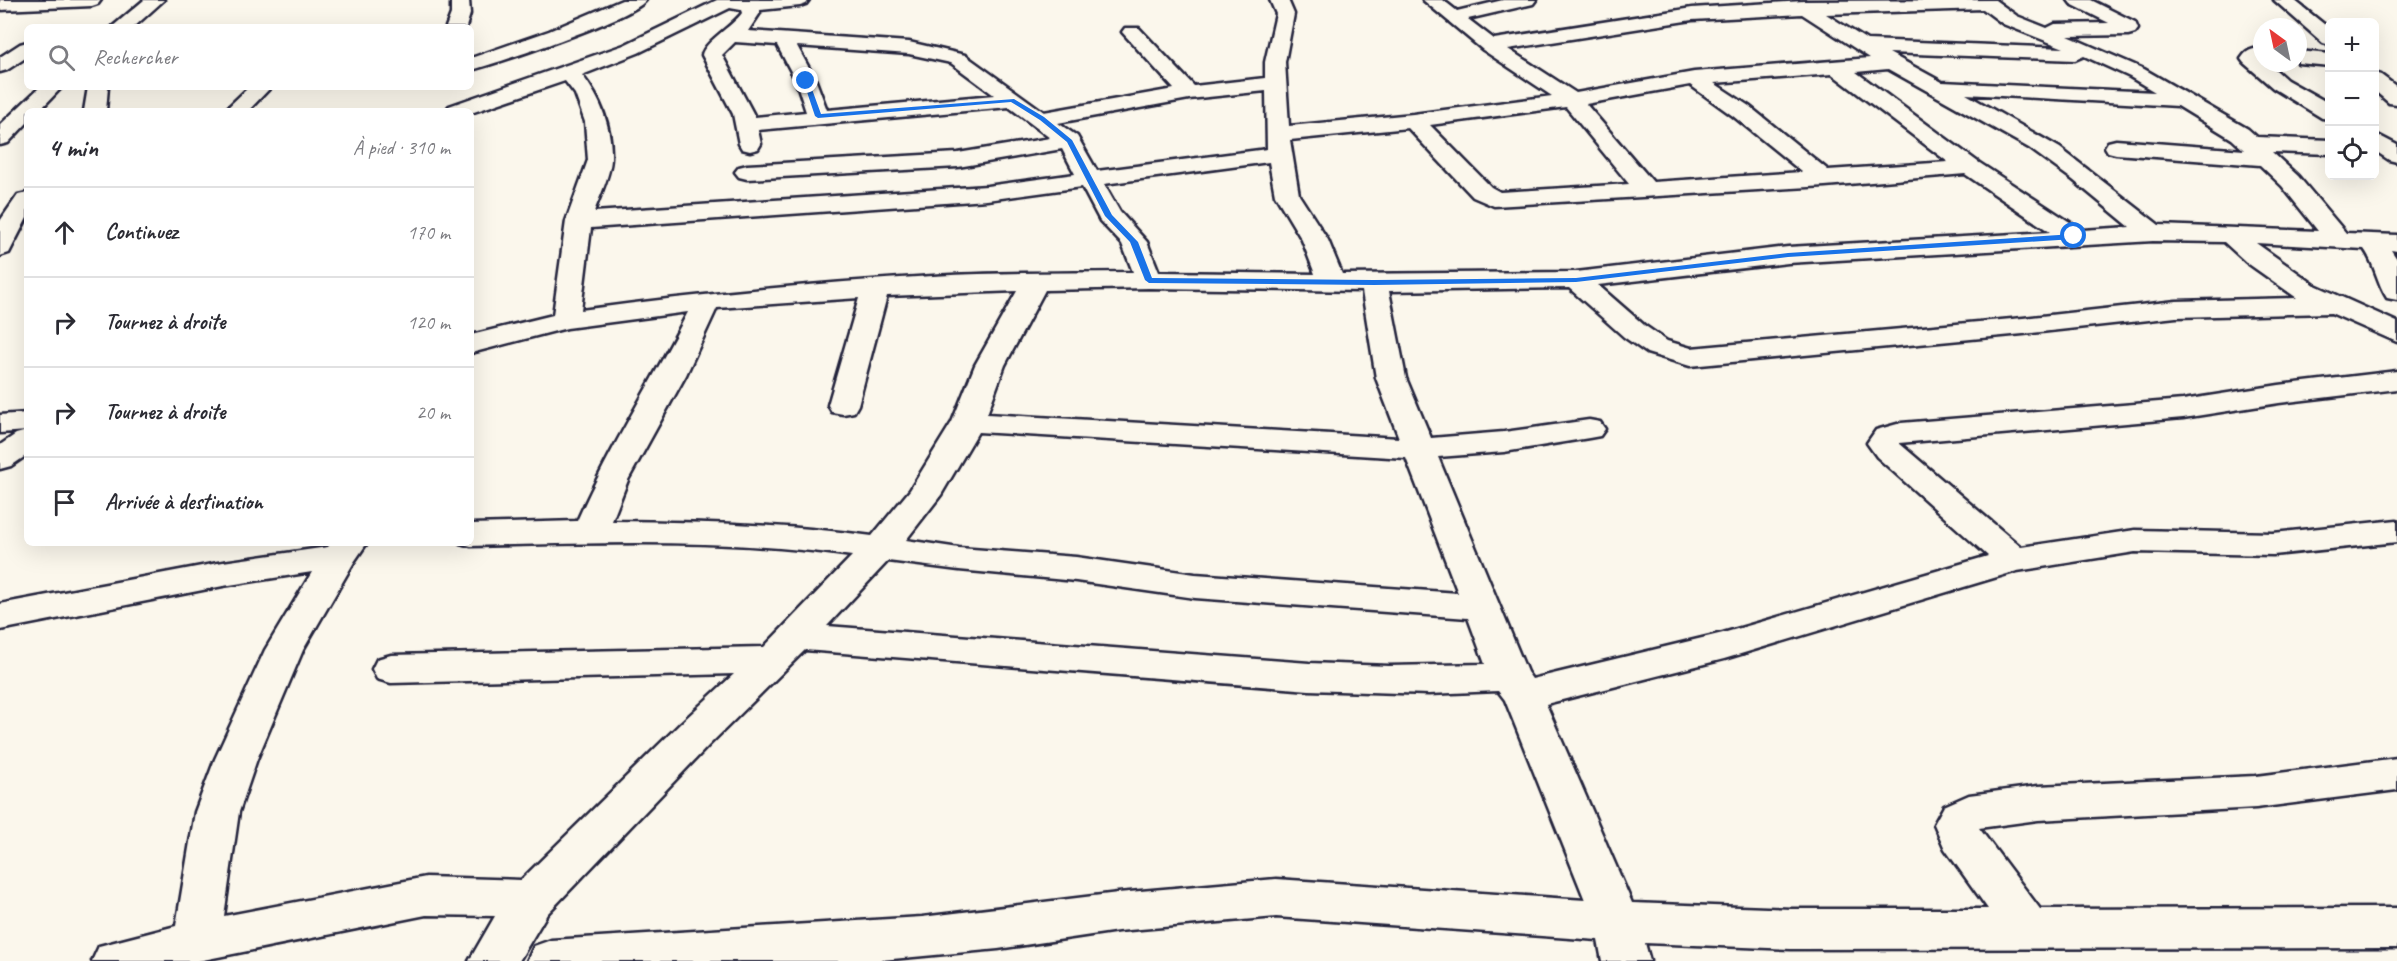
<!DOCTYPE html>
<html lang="fr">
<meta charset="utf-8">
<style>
:root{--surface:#fff;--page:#f7f7f7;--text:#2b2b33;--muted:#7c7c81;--line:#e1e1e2}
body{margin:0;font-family:Caveat,sans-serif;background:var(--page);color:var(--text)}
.controls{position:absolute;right:18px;top:18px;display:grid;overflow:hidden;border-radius:9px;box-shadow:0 6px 24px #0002}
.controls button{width:54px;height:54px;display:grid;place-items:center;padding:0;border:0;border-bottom:2px solid var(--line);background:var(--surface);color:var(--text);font:30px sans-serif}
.compass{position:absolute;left:2253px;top:18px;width:54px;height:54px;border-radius:50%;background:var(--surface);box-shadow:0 6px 24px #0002;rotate:327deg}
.stop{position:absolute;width:18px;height:18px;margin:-14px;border:4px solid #1a73e8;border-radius:50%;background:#fff}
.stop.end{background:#1a73e8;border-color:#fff;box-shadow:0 2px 6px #0008}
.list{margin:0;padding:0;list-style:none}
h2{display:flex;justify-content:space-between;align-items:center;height:78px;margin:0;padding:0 24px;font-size:26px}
h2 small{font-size:20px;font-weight:400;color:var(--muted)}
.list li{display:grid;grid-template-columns:39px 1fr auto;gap:18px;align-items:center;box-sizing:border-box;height:90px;padding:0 24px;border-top:2px solid var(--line)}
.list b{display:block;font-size:22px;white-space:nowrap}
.list em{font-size:20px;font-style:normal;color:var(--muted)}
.icon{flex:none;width:33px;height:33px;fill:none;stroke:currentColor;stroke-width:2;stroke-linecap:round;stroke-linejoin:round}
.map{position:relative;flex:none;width:2397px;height:961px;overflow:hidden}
.search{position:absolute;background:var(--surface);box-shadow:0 6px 24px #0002;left:24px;top:24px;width:450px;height:66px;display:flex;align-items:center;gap:15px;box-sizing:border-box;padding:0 21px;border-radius:9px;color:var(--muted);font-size:22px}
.panel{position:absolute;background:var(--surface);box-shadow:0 6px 24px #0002;left:24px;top:108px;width:450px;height:438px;border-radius:9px}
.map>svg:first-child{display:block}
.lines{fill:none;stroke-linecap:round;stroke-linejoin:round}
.minor-casing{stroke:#22223b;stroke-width:5}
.minor{fill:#fbf7ec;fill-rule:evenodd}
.route{fill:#1a73e8}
</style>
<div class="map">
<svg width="2397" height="961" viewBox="0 0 2397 961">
<rect width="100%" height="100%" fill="#fbf7ec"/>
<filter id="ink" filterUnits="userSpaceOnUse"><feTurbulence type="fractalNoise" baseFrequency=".0167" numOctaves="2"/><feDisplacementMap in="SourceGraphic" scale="12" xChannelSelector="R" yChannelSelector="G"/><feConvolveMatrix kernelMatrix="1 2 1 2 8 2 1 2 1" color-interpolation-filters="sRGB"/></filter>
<g filter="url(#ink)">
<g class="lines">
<g class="minor-casing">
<path id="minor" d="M 0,0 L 101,0 L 98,4 L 92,6 L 0,10 Z
M 144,0 L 164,0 L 134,27 L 112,27 Z
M 451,0 L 469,0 L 470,14 L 466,27 L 446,27 L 451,14 Z
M 622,0 L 646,0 C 634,18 498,63 471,70 L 471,58 L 549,31 Z
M 717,0 L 809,0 L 806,4 L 800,6 L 760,10 L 760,13 L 748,31 L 909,42 L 965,55 L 1044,112 L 1174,89 L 1122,32 L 1125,28 L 1139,28 L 1194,86 L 1265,78 L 1265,62 L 1276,14 L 1270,0 L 1288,0 L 1294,14 L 1285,62 L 1289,126 L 1413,114 L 1552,96 L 1483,50 L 1423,0 L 1443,0 L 1457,11 L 1503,0 L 1536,0 L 1533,4 L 1468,19 L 1494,39 L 1692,8 L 1804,1 L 1995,0 L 2017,16 L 2047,28 L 2055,24 L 2109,23 L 2071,4 L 2068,0 L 2091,0 L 2135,22 L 2138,29 L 2135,33 L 2128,35 L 2068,36 L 2144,69 L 2248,129 L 2257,137 L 2330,140 L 2330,154 L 2272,152 L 2298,176 L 2346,233 L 2397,235 L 2397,251 L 2391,250 L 2397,259 L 2397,300 L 2387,298 C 2377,283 2375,264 2364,249 L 2256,243 L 2315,285 L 2397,322 L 2397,342 L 2331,313 L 2176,317 L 2023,334 L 1690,366 L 1647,353 L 1624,337 L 1569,288 L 1389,291 L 1406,378 L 1431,438 L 1504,432 L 1589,420 L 1600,422 L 1605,429 L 1600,436 L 1589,438 L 1504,452 L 1438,457 L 1527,672 L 1532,679 L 1723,633 L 1988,556 L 1877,457 L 1867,443 L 1876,430 L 1901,423 L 2183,400 L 2279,385 L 2397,371 L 2397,389 L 2279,403 L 2183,418 L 1899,443 L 2021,547 L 2135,530 L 2273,533 L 2397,520 L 2397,542 L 2273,555 L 2135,552 L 2017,571 L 1724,659 L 1546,704 L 1632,903 L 1791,909 L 1988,909 L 1945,849 L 1934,824 L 1944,806 L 1969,795 L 2038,786 L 2256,776 L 2397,758 L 2397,790 L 2256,808 L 2038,820 L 1979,828 L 2040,909 L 2397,908 L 2397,948 L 1791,949 L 1645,943 L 1650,961 L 1602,961 L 1598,940 L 1276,917 L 1118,931 L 998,949 L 871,961 L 527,961 L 534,946 L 551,940 L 922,917 L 1118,893 L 1276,879 L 1585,900 L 1505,700 L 1498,691 L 1429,694 L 1309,690 L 805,650 L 709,745 L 547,914 L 519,961 L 469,961 L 495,916 L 426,915 L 198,961 L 92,961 L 99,946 L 176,926 L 195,812 L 215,759 L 265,650 L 312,572 L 223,586 L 0,630 L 0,604 L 223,562 L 328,547 L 331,543 L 367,543 L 354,562 L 303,650 L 257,759 L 239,812 L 224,916 L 426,877 L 521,880 L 681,723 L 734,674 L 391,683 L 377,679 L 372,669 L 377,659 L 391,655 L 764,647 L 852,556 C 726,538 597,543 471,546 L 460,543 L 471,543 L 471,524 L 577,521 C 609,449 652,382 688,312 L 567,328 L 471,353 L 471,335 L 553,315 L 566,221 L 588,160 L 585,122 L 575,94 L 565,81 L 471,113 L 471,111 L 446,111 L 449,106 L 624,45 ZM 730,8 L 741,10 L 742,13 C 733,26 704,42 702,55 L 733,114 L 739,144 L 742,149 L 750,151 L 758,149 L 761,144 L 758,130 L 1009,107 L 1050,138 L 958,153 L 747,165 L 739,167 L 735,172 L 739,177 L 747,179 L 958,167 L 1062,149 L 1075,174 L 987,186 L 594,212 C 599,198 611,173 611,158 C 612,128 601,99 582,75 L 638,53 ZM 1983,9 L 2003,24 L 2064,48 L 1867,40 L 1826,14 ZM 1802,14 L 1870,58 L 1694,72 L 1576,93 L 1508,49 L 1692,20 ZM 735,42 L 777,45 L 796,81 L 806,112 L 755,117 L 722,55 ZM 797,46 L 909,54 L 951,63 L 994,95 L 827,110 L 816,81 ZM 1889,53 L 2075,60 L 2084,56 L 2130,77 L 2155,92 L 1942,82 ZM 1888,69 L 2029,148 L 2073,180 L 2130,227 L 2082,230 L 1978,162 L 1856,72 ZM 1832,74 L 1948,162 L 1828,170 L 1749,106 L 1714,83 ZM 1690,85 L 1733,116 L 1802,172 L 1653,182 L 1586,104 ZM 1266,91 L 1267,149 L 1097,171 L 1077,136 L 1058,123 L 1189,99 ZM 1966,94 L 2178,106 L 2232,139 L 2244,150 L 2116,140 L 2108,142 L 2105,147 L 2108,152 L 2116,154 L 2260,165 L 2282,186 L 2318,231 L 2159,225 L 2060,148 ZM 1566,107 L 1629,184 L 1500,192 L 1491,187 L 1430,125 ZM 1408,128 L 1473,197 L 1494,206 L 1825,186 L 1965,174 L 2050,232 L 1788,247 L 1576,272 L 1342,274 L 1328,240 L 1299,195 L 1290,140 ZM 1269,162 L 1275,195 L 1302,240 L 1315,274 L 1159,272 L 1147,242 L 1120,212 L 1104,184 ZM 1082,187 L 1100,221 L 1122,244 L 1133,272 C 1066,273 1000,272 933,276 C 816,283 698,294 581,310 L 591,228 L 987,200 ZM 2153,241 L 2224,242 L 2246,262 L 2297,298 L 2176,301 L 2023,318 L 1691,348 L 1667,341 L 1644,325 L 1598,285 L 1788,263 ZM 1149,288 L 1362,291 L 1376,378 L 1399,438 L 987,414 L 1005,365 L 1045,290 ZM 1017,291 L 975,365 L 952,422 L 910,490 L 872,536 C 786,524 699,522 612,521 L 628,480 L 686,375 L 717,308 L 859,298 L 828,405 L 832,412 L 843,414 L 854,412 L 858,405 L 887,296 ZM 978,432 L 1406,458 L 1458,593 L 1195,574 L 1076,557 L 959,548 L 906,540 L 941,495 ZM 888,561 L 959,570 L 1076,581 L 1195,598 L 1468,618 L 1485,664 L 1389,666 L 1309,663 L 827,626 Z
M 2274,0 L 2294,0 L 2330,29 L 2330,45 L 2323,43 Z
M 27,42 L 27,57 L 7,70 L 0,72 L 0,57 L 20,44 Z
M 2254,49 L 2262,49 L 2262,63 L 2268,63 L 2287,80 L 2330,104 L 2330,119 L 2322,118 L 2273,88 L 2244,63 L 2241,59 C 2245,53 2247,51 2254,49 Z
M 2298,51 L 2330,54 L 2330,66 L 2298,63 Z
M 2374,73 L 2381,75 L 2397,87 L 2397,104 L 2389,103 L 2374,90 Z
M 40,87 L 62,87 L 39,111 L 27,111 L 27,123 L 8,143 L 0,145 L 0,125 Z
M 88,87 L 108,87 L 106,111 L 84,111 Z
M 249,87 L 271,87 L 248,111 L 224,111 Z
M 2374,133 L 2397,145 L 2397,162 L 2389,160 L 2374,150 Z
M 27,193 L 27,218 L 9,253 L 0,256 L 0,221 L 18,195 Z
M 27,413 L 27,431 L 0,433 L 0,415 Z
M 27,431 L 27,455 L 11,466 L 0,469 L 0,445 L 16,434 Z"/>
</g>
<use href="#minor" class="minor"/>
</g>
</g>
<path class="route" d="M 803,80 L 809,81 L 821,114 L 1014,99 L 1044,117 L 1072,140 L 1112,215 L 1138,242 L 1152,278 L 1374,280 L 1576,278 L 1788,253 L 2074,234 L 2077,236 L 2074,239 L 1788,257 L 1576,282 L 1374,285 L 1149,283 L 1145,280 L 1130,242 L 1105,216 L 1067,142 L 1040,120 L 1011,102 L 818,118 L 815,116 Z"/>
</svg>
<div class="controls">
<button>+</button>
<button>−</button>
<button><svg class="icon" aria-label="locate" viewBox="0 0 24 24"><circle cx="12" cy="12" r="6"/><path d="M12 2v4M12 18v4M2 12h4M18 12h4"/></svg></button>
</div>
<svg class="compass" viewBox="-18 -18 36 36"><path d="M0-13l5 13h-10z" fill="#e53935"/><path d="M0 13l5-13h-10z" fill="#7c7c81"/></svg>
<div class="stop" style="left:2074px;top:236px"></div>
<div class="stop end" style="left:806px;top:81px"></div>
<div class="search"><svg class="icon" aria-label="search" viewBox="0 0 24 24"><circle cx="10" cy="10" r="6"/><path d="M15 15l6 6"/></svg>Rechercher</div>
<section class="panel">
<h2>4 min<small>À pied · 310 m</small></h2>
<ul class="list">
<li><svg class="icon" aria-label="ahead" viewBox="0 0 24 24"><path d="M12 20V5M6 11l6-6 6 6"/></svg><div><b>Continuez</b></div><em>170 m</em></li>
<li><svg class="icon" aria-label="right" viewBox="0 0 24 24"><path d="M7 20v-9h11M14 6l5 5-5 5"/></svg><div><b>Tournez à droite</b></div><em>120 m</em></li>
<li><svg class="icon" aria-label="right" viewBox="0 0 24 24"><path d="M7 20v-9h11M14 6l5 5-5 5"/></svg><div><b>Tournez à droite</b></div><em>20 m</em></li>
<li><svg class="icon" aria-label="arrive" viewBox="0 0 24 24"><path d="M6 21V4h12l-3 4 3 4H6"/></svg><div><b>Arrivée à destination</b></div></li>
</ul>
</section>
</div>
